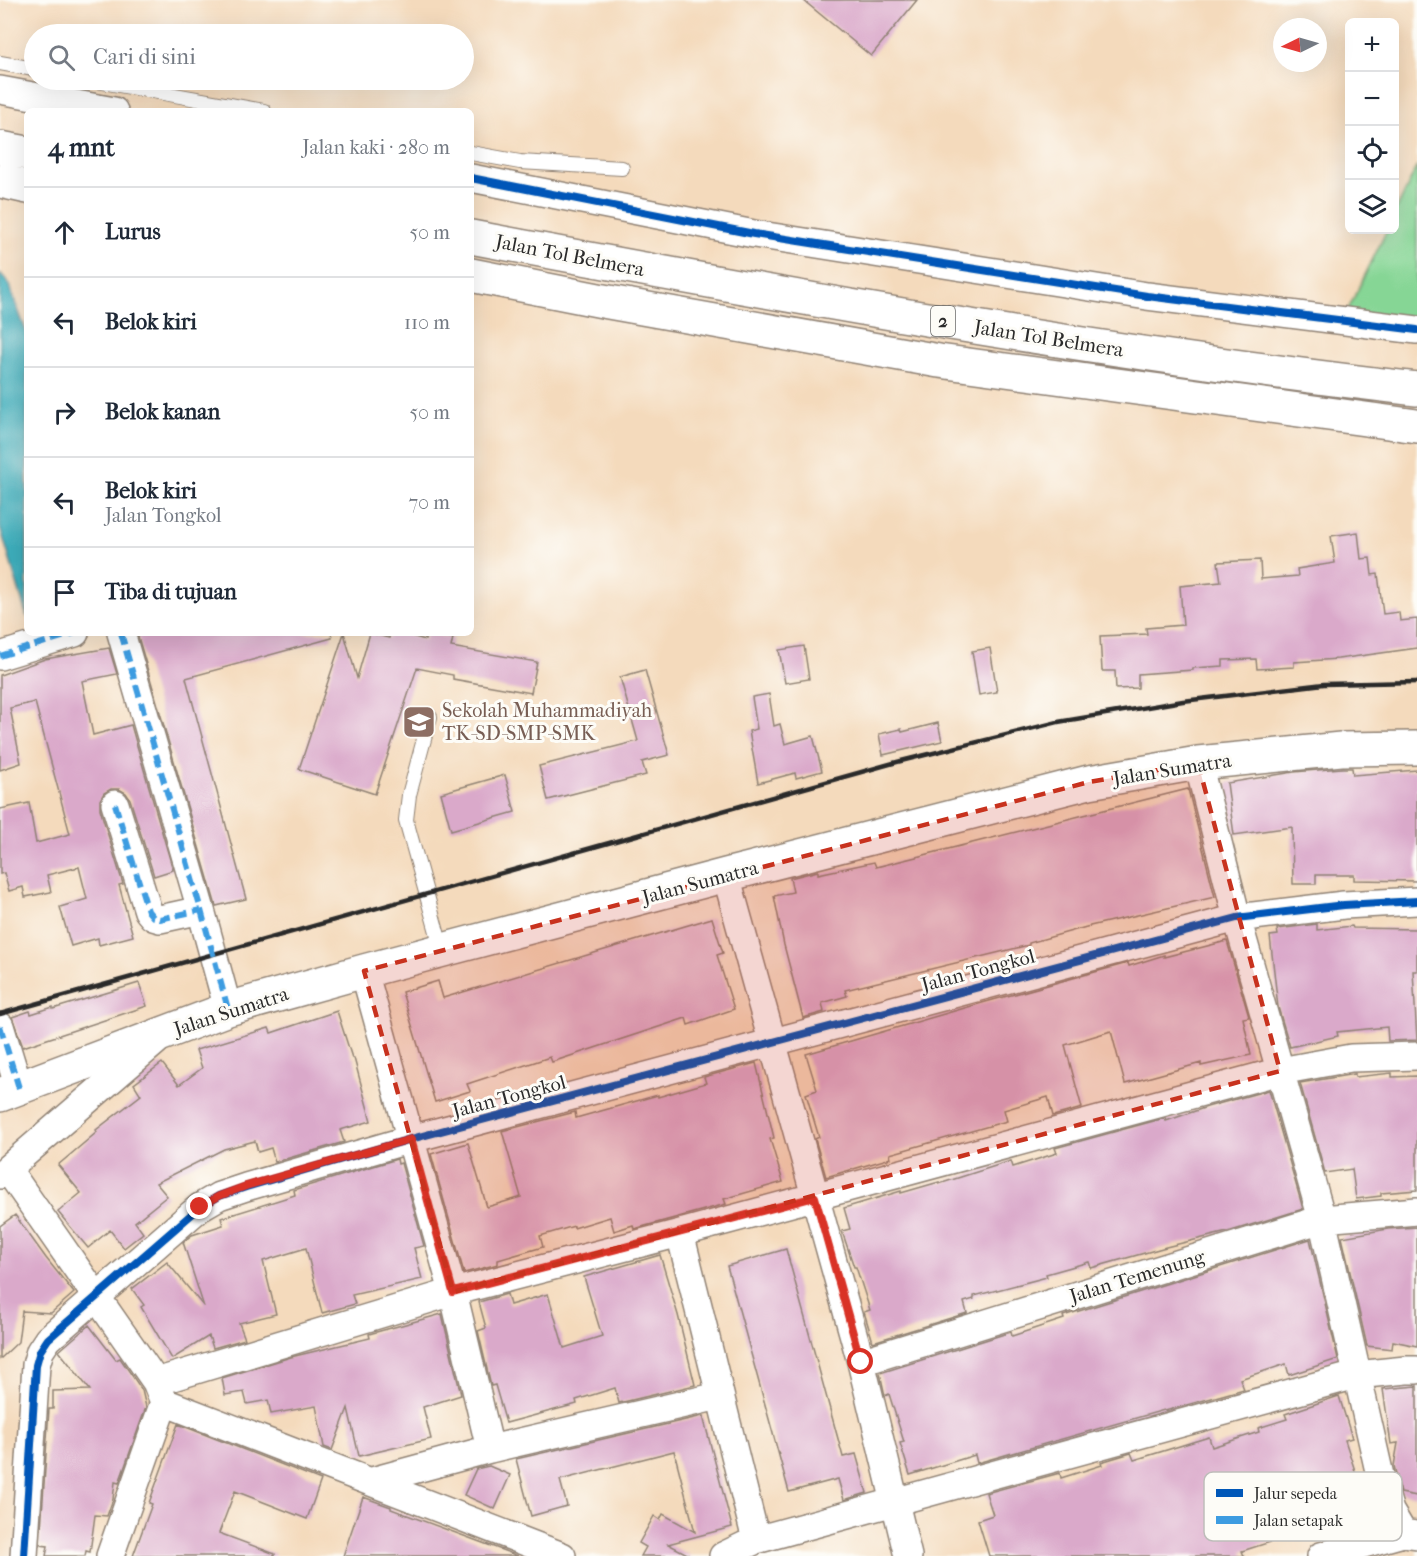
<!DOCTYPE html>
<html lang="id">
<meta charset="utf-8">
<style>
:root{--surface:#fff;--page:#f2f2f3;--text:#1f2937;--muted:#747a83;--line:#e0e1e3}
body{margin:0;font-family:"IM FELL French Canon",serif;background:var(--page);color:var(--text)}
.controls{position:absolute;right:18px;top:18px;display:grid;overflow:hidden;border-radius:9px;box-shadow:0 6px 24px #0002}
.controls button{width:54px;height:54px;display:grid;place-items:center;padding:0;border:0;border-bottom:2px solid var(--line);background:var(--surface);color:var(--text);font:30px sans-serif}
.compass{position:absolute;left:1273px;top:18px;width:54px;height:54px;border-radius:50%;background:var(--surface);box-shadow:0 6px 24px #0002;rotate:265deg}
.stop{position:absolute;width:18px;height:18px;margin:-14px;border:4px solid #d93025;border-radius:50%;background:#fff}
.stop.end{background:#d93025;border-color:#fff;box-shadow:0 2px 6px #0008}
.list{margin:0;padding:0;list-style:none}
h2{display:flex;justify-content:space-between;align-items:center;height:78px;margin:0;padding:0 24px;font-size:26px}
h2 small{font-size:20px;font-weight:400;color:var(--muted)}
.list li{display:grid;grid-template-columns:39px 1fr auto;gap:18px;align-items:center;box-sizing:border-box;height:90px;padding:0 24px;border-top:2px solid var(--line)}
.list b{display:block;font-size:22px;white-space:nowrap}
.list p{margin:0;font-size:20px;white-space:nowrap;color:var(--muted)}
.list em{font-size:20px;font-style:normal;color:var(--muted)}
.icon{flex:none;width:33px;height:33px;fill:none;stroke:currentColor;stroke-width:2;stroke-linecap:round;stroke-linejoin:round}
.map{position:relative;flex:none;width:1417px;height:1556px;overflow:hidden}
.search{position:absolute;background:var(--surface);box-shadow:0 6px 24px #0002;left:24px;top:24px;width:450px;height:66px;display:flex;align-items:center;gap:15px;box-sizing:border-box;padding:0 21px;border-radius:33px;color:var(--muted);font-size:22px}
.panel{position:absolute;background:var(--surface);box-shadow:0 6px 24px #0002;left:24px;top:108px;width:450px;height:528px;border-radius:9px}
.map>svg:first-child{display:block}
.green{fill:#86d695;stroke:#588060;stroke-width:1.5}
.water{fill:#3eadbb;stroke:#346c73;stroke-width:1.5}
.building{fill:#daa9ca}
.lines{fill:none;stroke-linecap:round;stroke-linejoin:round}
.lane-casing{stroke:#908274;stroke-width:16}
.street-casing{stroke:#908274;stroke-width:30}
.highway-casing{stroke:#908274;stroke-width:36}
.lane{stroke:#fff;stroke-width:14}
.street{stroke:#fff;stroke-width:27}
.highway{stroke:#fff;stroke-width:33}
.rail{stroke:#2b2b2b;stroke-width:4.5}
.quiet{stroke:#3d9ce1;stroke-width:6;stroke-dasharray:12 6;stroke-linecap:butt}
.cycleway-casing{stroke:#fdfcf7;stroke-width:11}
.cycleway{stroke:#0057b8;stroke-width:8}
.route{stroke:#d93025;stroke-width:8}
.marked{fill:#c8321e;fill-opacity:0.2;stroke:#c8321e;stroke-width:4.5;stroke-dasharray:12 8;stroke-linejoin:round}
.labels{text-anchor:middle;stroke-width:6;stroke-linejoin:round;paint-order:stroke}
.shield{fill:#fdfcf7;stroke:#6a6a68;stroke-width:1.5}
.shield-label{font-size:18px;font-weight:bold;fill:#2b2b2b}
.street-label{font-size:20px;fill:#2b2b2b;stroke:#fdfcf7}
.education-label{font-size:20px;fill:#785e54;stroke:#fdfcf7;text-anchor:start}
.key{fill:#fdfcf7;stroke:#bebdba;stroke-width:1.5}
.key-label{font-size:16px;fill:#2b2b2b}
</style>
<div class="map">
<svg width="1417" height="1556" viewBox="0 0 1417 1556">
<rect width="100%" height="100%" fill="#fdfcf7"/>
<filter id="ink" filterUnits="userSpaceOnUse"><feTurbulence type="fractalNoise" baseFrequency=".0167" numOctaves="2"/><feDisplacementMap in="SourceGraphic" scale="12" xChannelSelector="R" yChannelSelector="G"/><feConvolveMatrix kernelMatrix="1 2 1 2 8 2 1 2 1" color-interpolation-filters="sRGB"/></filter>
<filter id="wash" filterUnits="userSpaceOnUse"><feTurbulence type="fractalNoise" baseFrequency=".008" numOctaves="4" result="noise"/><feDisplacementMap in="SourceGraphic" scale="24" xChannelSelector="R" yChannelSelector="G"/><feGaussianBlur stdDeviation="1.35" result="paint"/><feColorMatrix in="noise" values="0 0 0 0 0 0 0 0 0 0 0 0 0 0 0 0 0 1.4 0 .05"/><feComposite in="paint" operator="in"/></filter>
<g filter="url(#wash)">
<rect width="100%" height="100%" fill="#f4dabc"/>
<path class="green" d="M 1417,166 L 1417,323 L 1346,314 L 1387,230 L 1394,230 L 1395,213 Z"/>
<path class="water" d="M 0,273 L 8,282 L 27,334 L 27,617 L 0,527 Z"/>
<g id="blocks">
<path class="building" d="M 803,0 L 917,0 L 871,56 Z
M 1358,532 L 1361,559 L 1370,558 L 1372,575 L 1378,574 L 1383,614 L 1399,612 L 1400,621 L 1417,619 L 1417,648 L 1338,659 L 1294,662 L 1294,667 L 1257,669 L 1256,659 L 1223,660 L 1223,666 L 1193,668 L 1193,670 L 1138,674 L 1138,688 L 1116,689 L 1115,671 L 1102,671 L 1100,636 L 1147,634 L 1146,628 L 1183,625 L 1180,586 L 1221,582 L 1218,562 L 1260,560 L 1261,579 L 1298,576 L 1297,569 L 1335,563 L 1331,536 Z
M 137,633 L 331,633 L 332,638 L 186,678 L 246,899 L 216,906 Z
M 344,633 L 357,678 L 370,633 L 389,638 L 390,633 L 402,633 L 425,640 L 426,633 L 453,638 L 451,647 L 537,662 L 531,693 L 453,679 L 453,675 L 417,668 L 375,794 L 299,769 Z
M 804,646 L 809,679 L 785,683 L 779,650 Z
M 109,648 L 117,674 L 82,681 L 93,735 L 131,725 L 173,870 L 154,876 L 130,799 L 126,793 L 119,789 L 111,789 L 104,793 L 100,800 L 100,809 L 123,884 L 119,885 L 133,936 L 99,945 L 98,938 L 71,946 L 60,907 L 87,899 L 79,867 L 47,875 L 51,892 L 25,897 L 23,887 L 9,891 L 4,873 L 0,874 L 0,809 L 29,803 L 36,843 L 70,834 L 35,702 L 10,708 L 21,763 L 0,770 L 0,675 L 45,659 Z
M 990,648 L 997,692 L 979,695 L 972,651 Z
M 645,670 L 669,755 L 642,762 L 646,775 L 548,800 L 539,766 L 638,741 L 620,677 Z
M 769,694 L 774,726 L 780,724 L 785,744 L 813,736 L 822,771 L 796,778 L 795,773 L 758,783 L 749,731 L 757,729 L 752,697 Z
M 938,723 L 942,741 L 883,755 L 879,734 L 901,729 L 902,732 Z
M 1342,768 L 1352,768 L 1353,775 L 1417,770 L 1417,881 L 1354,880 L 1354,875 L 1316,875 L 1316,884 L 1293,884 L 1292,827 L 1234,835 L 1227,783 L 1294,772 Z
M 505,775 L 515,812 L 451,830 L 441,793 Z
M 1188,789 L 1215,897 L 1090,926 L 1029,943 L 1029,945 L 845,990 L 847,996 L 822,1003 L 824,1012 L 803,1018 L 784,945 L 774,896 L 793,892 L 790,878 L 818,871 L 818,874 L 874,862 L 876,867 Z
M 712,918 L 723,953 L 717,955 L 734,1009 L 688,1025 L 686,1018 L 552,1062 L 550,1057 L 467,1084 L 470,1091 L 435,1102 L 402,992 L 438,981 L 443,998 Z
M 1317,924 L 1317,930 L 1352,926 L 1353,928 L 1417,929 L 1417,971 L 1413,971 L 1417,1040 L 1388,1041 L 1387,1027 L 1337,1032 L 1338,1036 L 1290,1047 L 1278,1007 L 1270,936 L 1278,935 L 1277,929 Z
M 1227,941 L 1249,1017 L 1243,1018 L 1251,1055 L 1201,1066 L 1201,1063 L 1125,1084 L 1111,1031 L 1065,1045 L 1082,1108 L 1053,1116 L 1048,1097 L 1004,1110 L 1007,1121 L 890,1154 L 891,1158 L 826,1177 L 815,1139 L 819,1137 L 806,1094 L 817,1090 L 806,1054 L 982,1003 L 1128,963 L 1129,966 L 1164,955 L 1164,957 Z
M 139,983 L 147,1006 L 23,1047 L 12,1017 L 30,1011 L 31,1014 L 53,1007 L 53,1009 Z
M 337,1011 L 352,1058 L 354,1058 L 371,1121 L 340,1130 L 344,1142 L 275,1162 L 271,1148 L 258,1152 L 255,1141 L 224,1149 L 156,1183 L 167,1196 L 135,1222 L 143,1233 L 124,1248 L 110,1230 L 88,1248 L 58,1212 L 81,1193 L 58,1165 L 97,1132 L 96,1130 L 141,1095 L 134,1084 L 162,1063 L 179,1085 L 202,1068 L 196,1050 L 269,1028 L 271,1033 Z
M 756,1063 L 774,1138 L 770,1139 L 783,1182 L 724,1199 L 726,1204 L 634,1229 L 633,1225 L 614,1231 L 610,1217 L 574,1228 L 574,1226 L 540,1236 L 543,1247 L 498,1260 L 498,1264 L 464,1273 L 431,1154 L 468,1143 L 487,1207 L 521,1197 L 502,1131 L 575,1112 L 576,1118 L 658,1095 L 658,1097 L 706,1083 L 704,1077 Z
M 1392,1073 L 1392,1077 L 1417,1076 L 1417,1190 L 1381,1193 L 1381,1196 L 1356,1199 L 1352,1169 L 1325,1173 L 1300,1083 L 1355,1074 L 1355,1077 Z
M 1269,1090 L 1303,1209 L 1231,1231 L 1166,1247 L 1091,1268 L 1089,1262 L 1046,1274 L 1047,1277 L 974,1296 L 974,1299 L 964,1302 L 967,1313 L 873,1342 L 864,1312 L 870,1310 L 856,1267 L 854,1267 L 842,1231 L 850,1229 L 844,1208 L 901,1191 L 901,1193 L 939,1182 L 939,1184 L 1011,1161 L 1013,1167 L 1057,1153 L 1055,1148 L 1165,1118 L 1166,1121 L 1207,1107 Z
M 397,1159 L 398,1164 L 401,1163 L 424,1246 L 414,1248 L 422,1279 L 352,1295 L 355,1304 L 322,1313 L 306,1248 L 263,1261 L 276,1314 L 239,1323 L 245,1339 L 213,1348 L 209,1336 L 172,1359 L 141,1307 L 144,1305 L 132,1289 L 167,1262 L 204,1307 L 183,1242 L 192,1235 L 223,1225 L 221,1218 L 295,1195 L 294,1190 Z
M 15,1215 L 46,1258 L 74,1293 L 51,1313 L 22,1311 L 18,1342 L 0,1359 L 0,1226 Z
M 1417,1227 L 1417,1346 L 1393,1341 L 1392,1349 L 1367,1346 L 1342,1237 L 1388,1229 Z
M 1310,1239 L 1338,1359 L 1289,1375 L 1286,1364 L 1240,1379 L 1244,1389 L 1165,1411 L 1164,1410 L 977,1463 L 975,1455 L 910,1475 L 900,1443 L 904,1442 L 889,1394 L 885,1396 L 880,1373 L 1011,1332 L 1012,1336 L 1064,1319 L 1063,1316 Z
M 786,1249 L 843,1457 L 856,1454 L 867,1493 L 844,1500 L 838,1479 L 789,1492 L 727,1266 Z
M 660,1255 L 678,1315 L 695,1385 L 619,1403 L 615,1388 L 576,1400 L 577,1404 L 506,1423 L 495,1385 L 491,1386 L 478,1331 L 486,1328 L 479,1302 L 507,1294 L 510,1305 L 548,1294 L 564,1348 L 602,1336 L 584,1277 Z
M 442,1314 L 461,1395 L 423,1407 L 431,1439 L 359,1456 L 348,1408 L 332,1450 L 324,1447 L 316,1406 L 271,1414 L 268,1400 L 247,1404 L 244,1392 L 225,1395 L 222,1378 L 291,1357 L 370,1338 L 369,1334 Z
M 89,1325 L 116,1360 L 120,1358 L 142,1390 L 146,1407 L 119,1483 L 115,1482 L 113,1499 L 107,1516 L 95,1515 L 90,1552 L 86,1551 L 85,1556 L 46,1556 L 48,1546 L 40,1545 L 49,1409 L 53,1409 L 53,1391 L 90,1390 L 59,1351 Z
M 1417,1386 L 1417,1496 L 1401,1493 L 1394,1466 L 1398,1443 L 1391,1444 L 1383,1389 Z
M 1339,1396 L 1352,1438 L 1345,1440 L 1358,1480 L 1364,1478 L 1377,1520 L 1329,1535 L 1327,1526 L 1290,1538 L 1289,1536 L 1242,1551 L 1244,1556 L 989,1556 L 978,1520 L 993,1515 L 986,1493 L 1060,1473 L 1061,1478 L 1102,1465 L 1101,1462 L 1131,1453 L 1134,1460 L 1209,1437 L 1212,1447 L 1259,1432 L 1258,1428 L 1287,1419 L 1285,1414 Z
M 703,1416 L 732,1527 L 668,1544 L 691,1556 L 641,1556 L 646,1547 L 639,1543 L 654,1516 L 660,1520 L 663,1514 L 695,1532 L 674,1451 L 560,1480 L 567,1506 L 531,1516 L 516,1459 Z
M 178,1424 L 321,1480 L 307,1519 L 235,1491 L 219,1533 L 275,1554 L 275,1556 L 133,1556 L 152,1504 L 149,1503 Z
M 489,1466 L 510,1475 L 495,1509 L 464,1495 L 476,1469 Z
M 363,1497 L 391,1507 L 391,1509 L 518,1556 L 343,1556 Z"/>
</g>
</g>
<g filter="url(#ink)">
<use href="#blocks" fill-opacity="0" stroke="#908274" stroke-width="1.5"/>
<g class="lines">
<g class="lane-casing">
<path id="lane" d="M 0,63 L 34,69
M 91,80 L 264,111
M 471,153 L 520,162 L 622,168
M 430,717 L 409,795 L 406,820 L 442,950"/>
</g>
<g class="street-casing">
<path id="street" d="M 0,90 L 114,111
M 471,178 L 754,234 L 1147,296 L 1417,330
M 121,633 L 201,910 L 228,1009
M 0,656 L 75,633
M 1198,763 L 1237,918 L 1322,1219 L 1381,1480 L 1390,1511 L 1403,1533
M 115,804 L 148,911 L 153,917 L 160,919 L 201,910
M 726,875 L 861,1362 L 908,1556
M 364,971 L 453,1292 L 490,1449
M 0,1026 L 19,1088
M 8,1170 L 156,1382 L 164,1402 L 110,1556
M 0,1175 L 156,1041
M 680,1233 L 756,1540
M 861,1362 L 1322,1219 L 1417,1211
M 156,1382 L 453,1292 L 680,1233 L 1280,1071 L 1351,1058 L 1417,1056
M 164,1402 L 562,1556
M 372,1481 L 490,1449 L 719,1396
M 24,1556 L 36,1365 L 40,1351 L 48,1339 L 200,1207 L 219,1196 L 246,1187 L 411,1139 L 1237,918 L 1344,905 L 1417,901
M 723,1556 L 756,1540 L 1356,1375 L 1406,1370 L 1417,1370
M 1321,1556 L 1403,1533 L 1417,1535"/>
</g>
<g class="highway-casing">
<path id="highway" d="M 0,148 L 27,153
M 0,181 L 27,187
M 471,237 C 785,296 1100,353 1417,389
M 471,275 L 603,301 L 939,361 L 1417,426
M 0,1095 L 228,1009 L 364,971 L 726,875 L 1089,782 L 1198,763 L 1341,749 L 1417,748"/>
</g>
<use href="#lane" class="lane"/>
<use href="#street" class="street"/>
<use href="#highway" class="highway"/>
<path class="rail" d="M 0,1014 L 897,762 L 1058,722 L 1183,701 L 1324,684 L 1417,682"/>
<path class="quiet" d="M 121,633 L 201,910 L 228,1009
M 0,656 L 75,633
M 115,804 L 148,911 L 153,917 L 160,919 L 201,910
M 0,1026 L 19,1088"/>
<g class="cycleway-casing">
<path id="cycleway" d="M 471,178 L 754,234 L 1147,296 L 1417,330
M 24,1556 L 36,1365 L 40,1351 L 48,1339 L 200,1207 L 219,1196 L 246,1187 L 411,1139 L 1237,918 L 1344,905 L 1417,901"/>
</g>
<use href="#cycleway" class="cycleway"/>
</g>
</g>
<g class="lines" filter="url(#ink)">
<path class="route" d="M 200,1207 L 219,1196 L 246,1186 L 411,1139 L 453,1292 L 815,1197 L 861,1362"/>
</g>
<path class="marked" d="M 1198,763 L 1280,1071 L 453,1292 L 364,971 L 1089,782 Z"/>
<defs>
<g id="school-square" transform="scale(1.725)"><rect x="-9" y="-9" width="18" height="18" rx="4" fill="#8d6e63" stroke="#fdfcf7"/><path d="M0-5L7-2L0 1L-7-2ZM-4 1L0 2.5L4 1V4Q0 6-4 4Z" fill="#fff"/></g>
</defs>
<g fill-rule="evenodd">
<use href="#school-square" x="419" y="722"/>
</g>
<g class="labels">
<rect class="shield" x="931" y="306" width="24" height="30" rx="4.5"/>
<g class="shield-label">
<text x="943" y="327">2</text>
</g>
<g class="street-label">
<text transform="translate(570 255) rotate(11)" y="7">Jalan Tol Belmera</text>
<text transform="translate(1049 338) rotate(9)" y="7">Jalan Tol Belmera</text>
<text transform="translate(1172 769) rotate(-9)" y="7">Jalan Sumatra</text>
<text transform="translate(700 882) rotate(-15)" y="7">Jalan Sumatra</text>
<text transform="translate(978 970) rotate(-15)" y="7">Jalan Tongkol</text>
<text transform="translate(231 1011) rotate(-18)" y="7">Jalan Sumatra</text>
<text transform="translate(509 1096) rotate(-15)" y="7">Jalan Tongkol</text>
<text transform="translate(1137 1276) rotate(-17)" y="7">Jalan Temenung</text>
</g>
<g class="education-label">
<text x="442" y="717">Sekolah Muhammadiyah<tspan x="442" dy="23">TK-SD-SMP-SMK</tspan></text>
</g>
</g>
<rect x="1204" y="1472" width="198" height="69" rx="9" class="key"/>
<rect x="1216" y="1489" width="27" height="8" fill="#0057b8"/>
<rect x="1216" y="1516" width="27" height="8" fill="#3d9ce1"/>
<g class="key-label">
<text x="1254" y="1499">Jalur sepeda</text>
<text x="1254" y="1526">Jalan setapak</text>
</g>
</svg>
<div class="controls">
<button>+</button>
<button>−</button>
<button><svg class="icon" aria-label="locate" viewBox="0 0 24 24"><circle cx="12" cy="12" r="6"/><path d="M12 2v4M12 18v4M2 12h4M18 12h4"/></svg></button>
<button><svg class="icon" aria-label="layers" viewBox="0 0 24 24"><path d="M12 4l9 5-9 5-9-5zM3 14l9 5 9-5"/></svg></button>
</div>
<svg class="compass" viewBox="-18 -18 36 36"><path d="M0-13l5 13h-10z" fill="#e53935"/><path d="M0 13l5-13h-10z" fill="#747a83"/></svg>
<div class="stop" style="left:861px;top:1362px"></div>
<div class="stop end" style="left:200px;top:1207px"></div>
<div class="search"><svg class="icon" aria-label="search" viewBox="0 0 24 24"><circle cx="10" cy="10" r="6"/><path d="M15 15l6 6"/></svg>Cari di sini</div>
<section class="panel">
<h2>4 mnt<small>Jalan kaki · 280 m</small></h2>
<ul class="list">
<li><svg class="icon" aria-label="ahead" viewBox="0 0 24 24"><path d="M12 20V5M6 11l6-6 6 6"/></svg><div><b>Lurus</b></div><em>50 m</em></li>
<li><svg class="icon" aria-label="left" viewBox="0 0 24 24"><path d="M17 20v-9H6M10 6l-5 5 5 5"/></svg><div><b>Belok kiri</b></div><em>110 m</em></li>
<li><svg class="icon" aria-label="right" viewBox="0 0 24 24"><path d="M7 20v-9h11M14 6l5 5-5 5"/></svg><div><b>Belok kanan</b></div><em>50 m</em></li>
<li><svg class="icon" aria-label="left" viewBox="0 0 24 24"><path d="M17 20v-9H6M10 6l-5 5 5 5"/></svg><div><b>Belok kiri</b><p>Jalan Tongkol</p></div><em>70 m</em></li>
<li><svg class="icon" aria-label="arrive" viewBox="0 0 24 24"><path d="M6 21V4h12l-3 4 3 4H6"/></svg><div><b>Tiba di tujuan</b></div></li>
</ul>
</section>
</div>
